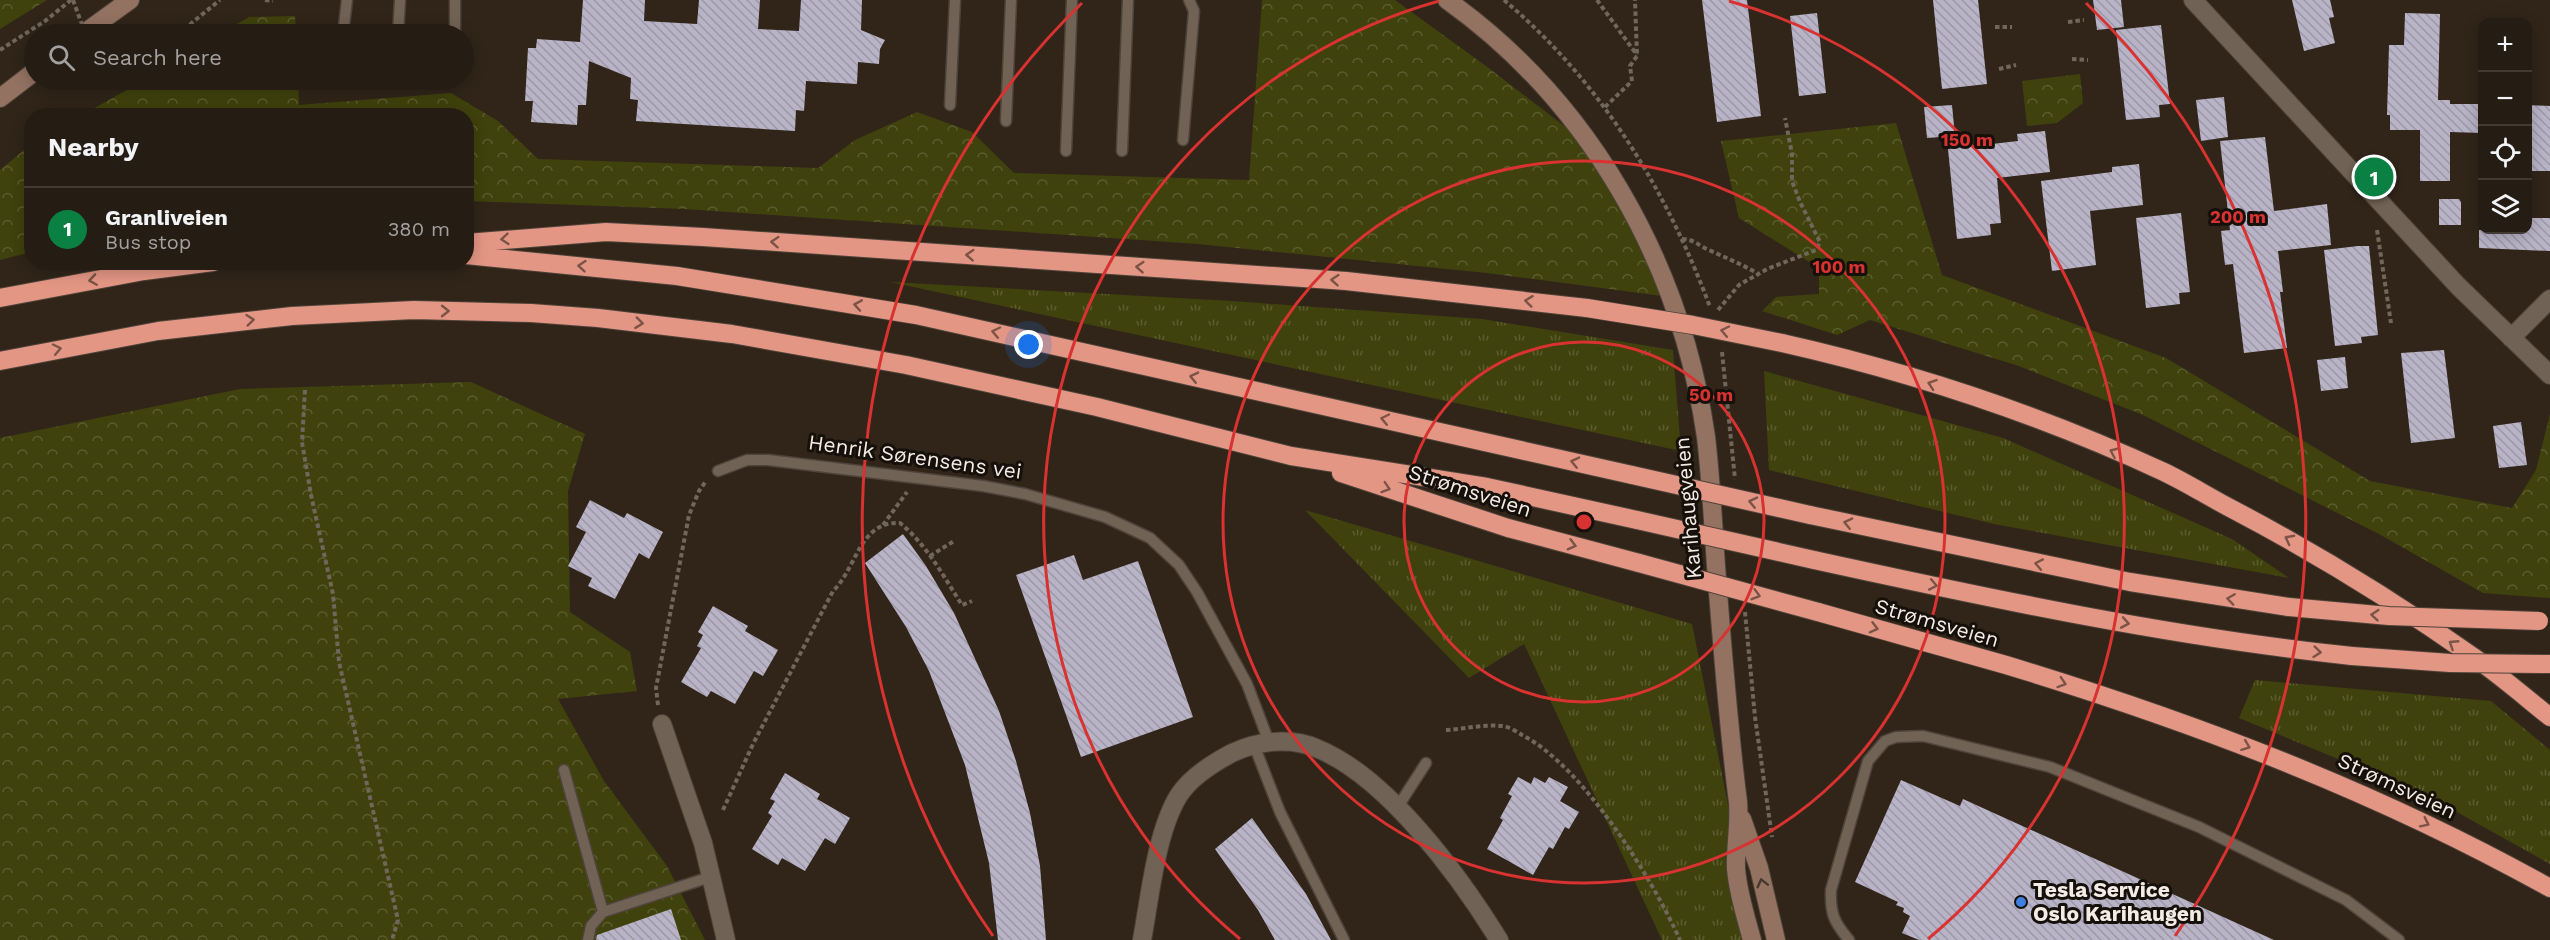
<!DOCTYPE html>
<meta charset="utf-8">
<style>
:root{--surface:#251c13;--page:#2d251c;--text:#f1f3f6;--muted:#a3a1a0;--line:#423a33;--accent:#0b8043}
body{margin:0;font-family:"Work Sans",sans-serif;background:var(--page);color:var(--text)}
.controls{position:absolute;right:18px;top:18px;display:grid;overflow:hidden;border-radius:12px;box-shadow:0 3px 15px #0003}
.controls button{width:54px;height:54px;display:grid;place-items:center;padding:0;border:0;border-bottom:2px solid var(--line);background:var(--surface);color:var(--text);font:30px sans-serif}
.you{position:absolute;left:1029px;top:345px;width:21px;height:21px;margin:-15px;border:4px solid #fff;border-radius:50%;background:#1a73e8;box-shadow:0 0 0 9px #1a73e833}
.badge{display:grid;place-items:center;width:39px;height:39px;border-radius:50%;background:var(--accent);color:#fff;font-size:20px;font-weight:700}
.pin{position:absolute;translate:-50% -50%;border:3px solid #fff;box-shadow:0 2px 6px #0006}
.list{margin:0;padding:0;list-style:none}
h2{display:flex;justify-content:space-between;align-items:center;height:78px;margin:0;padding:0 24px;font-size:26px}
h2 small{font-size:20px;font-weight:400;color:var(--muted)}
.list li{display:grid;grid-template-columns:39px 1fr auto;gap:18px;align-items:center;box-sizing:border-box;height:84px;padding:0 24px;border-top:2px solid var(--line)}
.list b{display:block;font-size:22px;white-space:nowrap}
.list p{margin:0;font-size:20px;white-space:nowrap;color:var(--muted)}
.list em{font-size:20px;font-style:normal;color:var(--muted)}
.icon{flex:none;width:33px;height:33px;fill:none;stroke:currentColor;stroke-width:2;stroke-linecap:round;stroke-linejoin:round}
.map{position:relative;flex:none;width:2550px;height:940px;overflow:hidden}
.search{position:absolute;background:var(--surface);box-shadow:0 3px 15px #0003;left:24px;top:24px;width:450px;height:66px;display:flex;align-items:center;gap:15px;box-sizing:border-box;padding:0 21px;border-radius:33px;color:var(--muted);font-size:22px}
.panel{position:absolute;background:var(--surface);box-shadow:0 3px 15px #0003;left:24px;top:108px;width:450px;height:162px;border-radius:24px}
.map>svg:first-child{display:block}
.grass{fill:url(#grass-tufts)}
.forest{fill:url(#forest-crowns)}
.building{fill:url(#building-back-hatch)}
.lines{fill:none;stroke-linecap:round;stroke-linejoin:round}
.lane-casing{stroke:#4e433a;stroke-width:13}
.street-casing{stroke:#4e433a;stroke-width:20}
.secondary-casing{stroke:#4e433a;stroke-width:20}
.highway-casing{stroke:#4e433a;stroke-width:20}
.path{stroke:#70665b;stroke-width:4;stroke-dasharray:4.5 3;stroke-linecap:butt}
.lane{stroke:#706254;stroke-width:10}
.street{stroke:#706254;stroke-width:18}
.secondary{stroke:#937262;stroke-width:18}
.highway{stroke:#e49684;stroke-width:18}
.highway-bridge-casing{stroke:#4e433a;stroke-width:20;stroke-linecap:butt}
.path-bridge{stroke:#70665b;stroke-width:4;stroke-dasharray:4.5 3;stroke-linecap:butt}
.highway-bridge{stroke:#e49684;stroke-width:18}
.oneway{stroke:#7c5347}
.oneway2{stroke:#47372d}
.ring{fill:none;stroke:#d83231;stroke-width:3}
.shop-dot{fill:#3f7fe0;stroke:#15100a;stroke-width:2}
.labels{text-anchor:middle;stroke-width:6;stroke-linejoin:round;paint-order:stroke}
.street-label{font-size:21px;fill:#f4ece4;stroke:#15100a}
.poi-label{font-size:21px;font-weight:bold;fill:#f4ece4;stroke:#15100a;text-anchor:start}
.centre{fill:#d83231;stroke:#15100a;stroke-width:3}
.ring-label{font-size:18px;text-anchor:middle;font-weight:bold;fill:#d83231;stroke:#15100a;stroke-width:6;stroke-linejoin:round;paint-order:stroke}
</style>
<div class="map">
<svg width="2550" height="940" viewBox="0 0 2550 940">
<defs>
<pattern id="grass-tufts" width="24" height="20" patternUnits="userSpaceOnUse" patternTransform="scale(1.5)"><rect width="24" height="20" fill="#3f420c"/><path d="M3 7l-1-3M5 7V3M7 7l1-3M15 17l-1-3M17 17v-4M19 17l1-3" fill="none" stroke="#5b5d2f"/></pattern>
<pattern id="forest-crowns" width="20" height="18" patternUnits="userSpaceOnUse" patternTransform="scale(1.5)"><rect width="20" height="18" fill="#3f420c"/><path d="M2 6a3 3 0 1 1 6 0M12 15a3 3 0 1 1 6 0" fill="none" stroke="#5b5d2f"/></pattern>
<pattern id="building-back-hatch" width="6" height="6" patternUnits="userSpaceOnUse" patternTransform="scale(1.5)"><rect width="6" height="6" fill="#b8b3c7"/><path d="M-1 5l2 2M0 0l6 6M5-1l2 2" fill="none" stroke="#9c98a6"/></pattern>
</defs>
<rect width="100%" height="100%" fill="#312519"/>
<path class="grass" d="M 890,282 L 1232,301 L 1482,319 L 1673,350 L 1681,451 Z
M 1764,371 L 2003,438 L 2232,539 L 2289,578 L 1994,524 L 1769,470 Z
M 1305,510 L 1692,624 L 1755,940 L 1662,940 L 1524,644 L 1469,678 Z
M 2255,680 L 2491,701 L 2550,750 L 2550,864 L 2430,797 L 2239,718 Z"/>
<path class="forest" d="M 0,0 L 47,0 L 0,29 Z
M 1262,0 L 1395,0 L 1490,69 L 1572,132 L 1622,190 L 1662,296 L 1487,273 L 1198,244 L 685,209 L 467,201 L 466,116 L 80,116 L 145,80 L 298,80 L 299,105 L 451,93 L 498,121 L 538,159 L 818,168 L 855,140 L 917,112 L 972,132 L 1014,173 L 1249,180 Z
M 295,16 L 296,34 L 220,34 L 249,17 Z
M 2080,74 L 2083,103 L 2057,123 L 2027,126 L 2022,81 Z
M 1896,123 L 1942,275 L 2166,358 L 2370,481 L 2512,508 L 2536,470 L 2550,414 L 2550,598 L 2483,593 L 2379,534 L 2143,415 L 2019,366 L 1870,320 L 1837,335 L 1762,311 L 1776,297 L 1819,294 L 1819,268 L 1739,218 L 1721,141 Z
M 31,144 L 31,252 L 0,260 L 0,170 Z
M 471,382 L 585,434 L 568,491 L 570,612 L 630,652 L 637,691 L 558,699 L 604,781 L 667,866 L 705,940 L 0,940 L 0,438 L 240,389 Z"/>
<path class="building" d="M 583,0 L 645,0 L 644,21 L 697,24 L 699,0 L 760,0 L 758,29 L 799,31 L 801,0 L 862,0 L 861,30 L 885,40 L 880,49 L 879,64 L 858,62 L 857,84 L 806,81 L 804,111 L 796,110 L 795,131 L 636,121 L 638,100 L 630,99 L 631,78 L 589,61 L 586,105 L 578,105 L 577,125 L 531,122 L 533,101 L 525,101 L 528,48 L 536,48 L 537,39 L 580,42 Z
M 1702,0 L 1747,0 L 1761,116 L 1717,122 Z
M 1933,0 L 1978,0 L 1987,84 L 1942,89 Z
M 2093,0 L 2121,0 L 2124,27 L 2097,30 Z
M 2292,0 L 2330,0 L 2334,17 L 2329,18 L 2335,43 L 2304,51 Z
M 1817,13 L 1826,93 L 1799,96 L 1790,16 Z
M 2405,13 L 2440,14 L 2438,100 L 2450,100 L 2450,104 L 2482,104 L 2482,133 L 2450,132 L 2450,181 L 2420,181 L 2420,130 L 2390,130 L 2390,115 L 2387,115 L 2389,45 L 2404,45 Z
M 2161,25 L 2170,104 L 2159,105 L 2160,117 L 2126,120 L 2116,30 Z
M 2224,97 L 2228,137 L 2201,141 L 2196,100 Z
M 1952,105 L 1955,136 L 1927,138 L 1924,107 Z
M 2528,105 L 2550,106 L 2550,171 L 2528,171 Z
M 2045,131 L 2050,172 L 1997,178 L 2001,223 L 1990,224 L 1991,235 L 1957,239 L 1948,149 L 2018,141 L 2017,134 Z
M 2265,137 L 2274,211 L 2327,204 L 2331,245 L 2278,251 L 2283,292 L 2280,292 L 2287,348 L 2244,353 L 2233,264 L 2225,265 L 2221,231 L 2230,230 L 2220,141 Z
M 2139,164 L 2143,205 L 2090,211 L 2096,265 L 2052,271 L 2041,181 L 2112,172 L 2112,167 Z
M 2439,199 L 2459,199 L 2461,202 L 2461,225 L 2439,225 Z
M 2181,213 L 2190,292 L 2179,293 L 2180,304 L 2146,308 L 2136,218 Z
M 2528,218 L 2550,218 L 2550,251 L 2479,248 L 2479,230 L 2528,230 Z
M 2358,246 L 2369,246 L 2378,335 L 2361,337 L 2362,343 L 2335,346 L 2324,250 Z
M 2444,350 L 2455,438 L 2411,443 L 2401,353 Z
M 2345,357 L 2348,388 L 2321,391 L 2317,360 Z
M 2521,422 L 2527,465 L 2499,468 L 2493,426 Z
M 590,500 L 624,518 L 627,513 L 663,532 L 649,559 L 639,553 L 615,599 L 588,586 L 592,578 L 568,566 L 586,532 L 576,527 Z
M 903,534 L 926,566 L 954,613 L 999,711 L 1016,761 L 1030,813 L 1040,866 L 1046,940 L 998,940 L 989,863 L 965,765 L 929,671 L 906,627 L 865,563 Z
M 1074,555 L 1083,580 L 1138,561 L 1193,717 L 1081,757 L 1016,575 Z
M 713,606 L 748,626 L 745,631 L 778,650 L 763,676 L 754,671 L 735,704 L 711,691 L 707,697 L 681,682 L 701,648 L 697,646 L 703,635 L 698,632 Z
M 785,773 L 820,794 L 817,799 L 850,818 L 835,844 L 825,838 L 805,871 L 782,858 L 778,865 L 752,849 L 772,816 L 768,813 L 775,801 L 770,799 Z
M 1518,777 L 1531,784 L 1534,777 L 1545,783 L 1549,777 L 1568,787 L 1560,801 L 1579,812 L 1569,829 L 1565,827 L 1553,849 L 1549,847 L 1533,875 L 1487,849 L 1503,820 L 1500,818 L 1512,796 L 1508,794 Z
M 1901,780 L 1960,806 L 1963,799 L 2274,940 L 1919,940 L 1902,933 L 1910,916 L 1903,912 L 1904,908 L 1896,905 L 1898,902 L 1855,882 Z
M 1252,818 L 1306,894 L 1331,940 L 1275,940 L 1258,910 L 1215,849 Z
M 671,909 L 681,940 L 596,940 L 597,935 Z"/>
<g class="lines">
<g class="lane-casing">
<path id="lane" d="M 455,0 L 455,34
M 343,34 L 347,0
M 398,34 L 400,0
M 950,105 L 955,0
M 1006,121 L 1011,0
M 1183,140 L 1194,11 L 1189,0
M 1066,151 L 1072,0
M 1122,151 L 1128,0
M 718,471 L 747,460 L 768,460 L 983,486 L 1025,494 L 1105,517 L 1150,538 L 1179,565 L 1197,592 L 1247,684 L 1269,742
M 1254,745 L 1280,812 L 1344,940
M 564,770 L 603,912 L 710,877
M 1397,808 L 1426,763
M 588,940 L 591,926 L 603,912
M 1849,940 C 1834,922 1830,914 1831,890 L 1868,761 L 1885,741 L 1896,737 L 1923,736 L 2050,767 L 2199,827 L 2346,900 L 2399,940"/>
</g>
<g class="street-casing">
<path id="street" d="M 2193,0 L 2458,286 L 2550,375
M 2511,338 L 2550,299
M 662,724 L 703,843 L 726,940
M 1142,940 C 1150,897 1156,832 1179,795 C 1191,777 1213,763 1232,753 C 1257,741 1290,737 1316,748 C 1387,776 1460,877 1499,940"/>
</g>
<g class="secondary-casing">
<path id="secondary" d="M 1447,0 C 1590,102 1681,263 1706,437 C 1711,479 1713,523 1716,566 C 1722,645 1728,724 1738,802 C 1740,824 1735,847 1736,869 C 1738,893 1746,918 1752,940
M 83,34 L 130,0
M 0,98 L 34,72
M 1742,819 L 1759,868 L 1776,940"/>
</g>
<g class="highway-casing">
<path id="highway" d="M 466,243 L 606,232 L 703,237 L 1346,281 L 1587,308
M 466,255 L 677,276 L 916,315 L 1632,475
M 0,298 L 144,271 L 213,262
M 1782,343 C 1911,372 2043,416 2164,472 C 2187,483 2209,497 2232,509 C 2316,553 2397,603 2475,658 C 2501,676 2525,697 2550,717
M 0,361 L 158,331 L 292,316 L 414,310 L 531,313 L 598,318 L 732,334 L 906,365 L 1097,407 L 1291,456 L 1487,487 L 1637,520
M 1341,473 L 1508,528 L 1639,563
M 1810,515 L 2130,582 L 2289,607
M 1814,560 C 1992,599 2171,637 2352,656
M 1818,612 C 1881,630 1944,647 2006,665 C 2194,722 2378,792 2550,888"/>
</g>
<path class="path" d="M 265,0 L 273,1
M 1504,0 C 1601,82 1666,189 1710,307
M 1597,0 L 1637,55
M 2068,22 L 2084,20
M 1995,27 L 2012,27
M 178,34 L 220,0
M 0,50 L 45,21 L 71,0
M 2072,59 L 2088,60
M 1999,69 L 2016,65
M 1605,107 L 1632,81 L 1630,66 L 1637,56 L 1635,0
M 2377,230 L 2391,323
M 1682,239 C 1694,239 1699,246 1709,250 C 1726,258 1742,264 1758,274
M 1718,310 L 1739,285 L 1767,269 L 1816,250 L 1820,242 L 1800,202 L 1792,181 L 1792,154 L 1785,118
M 1722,352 L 1735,479
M 305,390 L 302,442 L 311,495 L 333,594 L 339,662 L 398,920 L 392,940
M 883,525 L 907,492
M 930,556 L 954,541
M 1745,612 L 1755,717 L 1772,837
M 658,705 L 656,688 L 689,515 L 699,491 L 706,481
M 1446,730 C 1464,729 1484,724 1501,726 C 1508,726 1516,731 1522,735 C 1583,766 1652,878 1680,940
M 723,810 L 753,744 L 833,591 C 857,568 859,521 900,523 C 927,545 944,577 962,605 L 972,601"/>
<use href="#lane" class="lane"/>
<use href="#street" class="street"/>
<use href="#secondary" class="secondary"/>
<use href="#highway" class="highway"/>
<g class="highway-bridge-casing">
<path id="highway-bridge" d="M 1587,308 L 1693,325 L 1782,343
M 1632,475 L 1810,515
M 1637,520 L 1814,560
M 1639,563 L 1818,612
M 2289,607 L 2389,616 L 2539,621
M 2352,656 L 2450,663 L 2550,664"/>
</g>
<path class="path-bridge" d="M 73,0 L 81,22 L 91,34"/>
<use href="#highway-bridge" class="highway-bridge"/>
</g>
<defs><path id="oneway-chevron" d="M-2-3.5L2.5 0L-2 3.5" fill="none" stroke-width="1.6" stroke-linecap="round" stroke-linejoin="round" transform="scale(1.5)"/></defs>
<g class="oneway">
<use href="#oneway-chevron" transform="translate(505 239) rotate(175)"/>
<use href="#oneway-chevron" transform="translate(775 242) rotate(-176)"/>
<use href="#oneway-chevron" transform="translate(970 255) rotate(-176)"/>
<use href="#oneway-chevron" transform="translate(582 266) rotate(-175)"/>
<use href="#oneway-chevron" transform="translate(1140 267) rotate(-176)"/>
<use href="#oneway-chevron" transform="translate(93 280) rotate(171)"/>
<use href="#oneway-chevron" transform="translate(1335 280) rotate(-176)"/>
<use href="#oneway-chevron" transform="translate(1529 301) rotate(-173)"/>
<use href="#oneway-chevron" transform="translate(858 305) rotate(-170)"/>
<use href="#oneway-chevron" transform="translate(445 311)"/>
<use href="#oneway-chevron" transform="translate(250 320) rotate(-6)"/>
<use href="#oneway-chevron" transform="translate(639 323) rotate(7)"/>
<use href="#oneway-chevron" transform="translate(1725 331) rotate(-168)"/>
<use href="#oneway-chevron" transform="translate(996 332) rotate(-168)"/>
<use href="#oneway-chevron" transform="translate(57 349) rotate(-12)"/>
<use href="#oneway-chevron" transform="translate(1194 377) rotate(-167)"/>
<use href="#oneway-chevron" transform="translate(1932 384) rotate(-161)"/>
<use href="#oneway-chevron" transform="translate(1385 419) rotate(-168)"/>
<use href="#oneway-chevron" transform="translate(2114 452) rotate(-157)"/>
<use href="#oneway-chevron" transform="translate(1575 462) rotate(-167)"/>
<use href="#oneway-chevron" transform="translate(1386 488) rotate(18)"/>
<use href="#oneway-chevron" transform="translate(1753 502) rotate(-167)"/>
<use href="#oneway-chevron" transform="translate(1848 523) rotate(-167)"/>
<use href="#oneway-chevron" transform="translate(2289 539) rotate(-152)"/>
<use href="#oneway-chevron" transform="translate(1572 545) rotate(15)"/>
<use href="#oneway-chevron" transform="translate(2039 564) rotate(-169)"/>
<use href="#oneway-chevron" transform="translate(1933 585) rotate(11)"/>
<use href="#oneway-chevron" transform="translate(1756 595) rotate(16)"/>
<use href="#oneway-chevron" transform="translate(2231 599) rotate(-172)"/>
<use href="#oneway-chevron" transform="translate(2375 615) rotate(-175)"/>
<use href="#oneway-chevron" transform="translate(2125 623) rotate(10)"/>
<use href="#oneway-chevron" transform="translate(1874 628) rotate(15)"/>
<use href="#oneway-chevron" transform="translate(2453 644) rotate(-147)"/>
<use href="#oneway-chevron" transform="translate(2317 652) rotate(6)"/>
<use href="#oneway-chevron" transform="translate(2062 683) rotate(18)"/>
<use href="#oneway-chevron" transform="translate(2246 746) rotate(21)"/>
<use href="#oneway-chevron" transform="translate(2425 823) rotate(26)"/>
</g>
<use class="oneway2" href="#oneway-chevron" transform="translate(1762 883) rotate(-104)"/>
<g class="ring">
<circle cx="1584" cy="522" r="180"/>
<circle cx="1584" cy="522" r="361"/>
<path d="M1240 939A541 541 0 0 1 1439 1M1729 1A541 541 0 0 1 1928 939"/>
<path d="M993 936A722 722 0 0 1 1082 3M2086 3A722 722 0 0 1 2175 936"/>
</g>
<circle class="shop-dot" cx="2021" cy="902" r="6"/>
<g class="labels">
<g class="street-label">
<text transform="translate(915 457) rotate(8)" y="7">Henrik Sørensens vei</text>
<text transform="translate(1470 491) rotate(18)" y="7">Strømsveien</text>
<text transform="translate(1688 508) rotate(-95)" y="7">Karihaugveien</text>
<text transform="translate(1937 623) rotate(16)" y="7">Strømsveien</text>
<text transform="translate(2397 786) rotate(25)" y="7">Strømsveien</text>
</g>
<g class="poi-label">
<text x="2033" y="897">Tesla Service<tspan x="2033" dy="24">Oslo Karihaugen</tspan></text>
</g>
</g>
<circle cx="1584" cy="522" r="9" class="centre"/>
<g class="ring-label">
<text x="1967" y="146">150 m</text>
<text x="2238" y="223">200 m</text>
<text x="1839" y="273">100 m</text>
<text x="1711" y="401">50 m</text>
</g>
</svg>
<div class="controls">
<button>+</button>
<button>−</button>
<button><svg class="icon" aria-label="locate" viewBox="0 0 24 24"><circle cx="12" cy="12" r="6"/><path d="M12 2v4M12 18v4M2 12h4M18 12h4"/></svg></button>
<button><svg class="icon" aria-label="layers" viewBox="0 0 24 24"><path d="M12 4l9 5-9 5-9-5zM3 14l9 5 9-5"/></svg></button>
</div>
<div class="you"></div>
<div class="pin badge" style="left:2374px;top:177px">1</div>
<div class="search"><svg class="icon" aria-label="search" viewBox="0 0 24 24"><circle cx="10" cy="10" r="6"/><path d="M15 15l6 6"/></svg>Search here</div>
<section class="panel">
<h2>Nearby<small></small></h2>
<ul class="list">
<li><span class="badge">1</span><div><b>Granliveien</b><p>Bus stop</p></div><em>380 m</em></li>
</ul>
</section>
</div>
